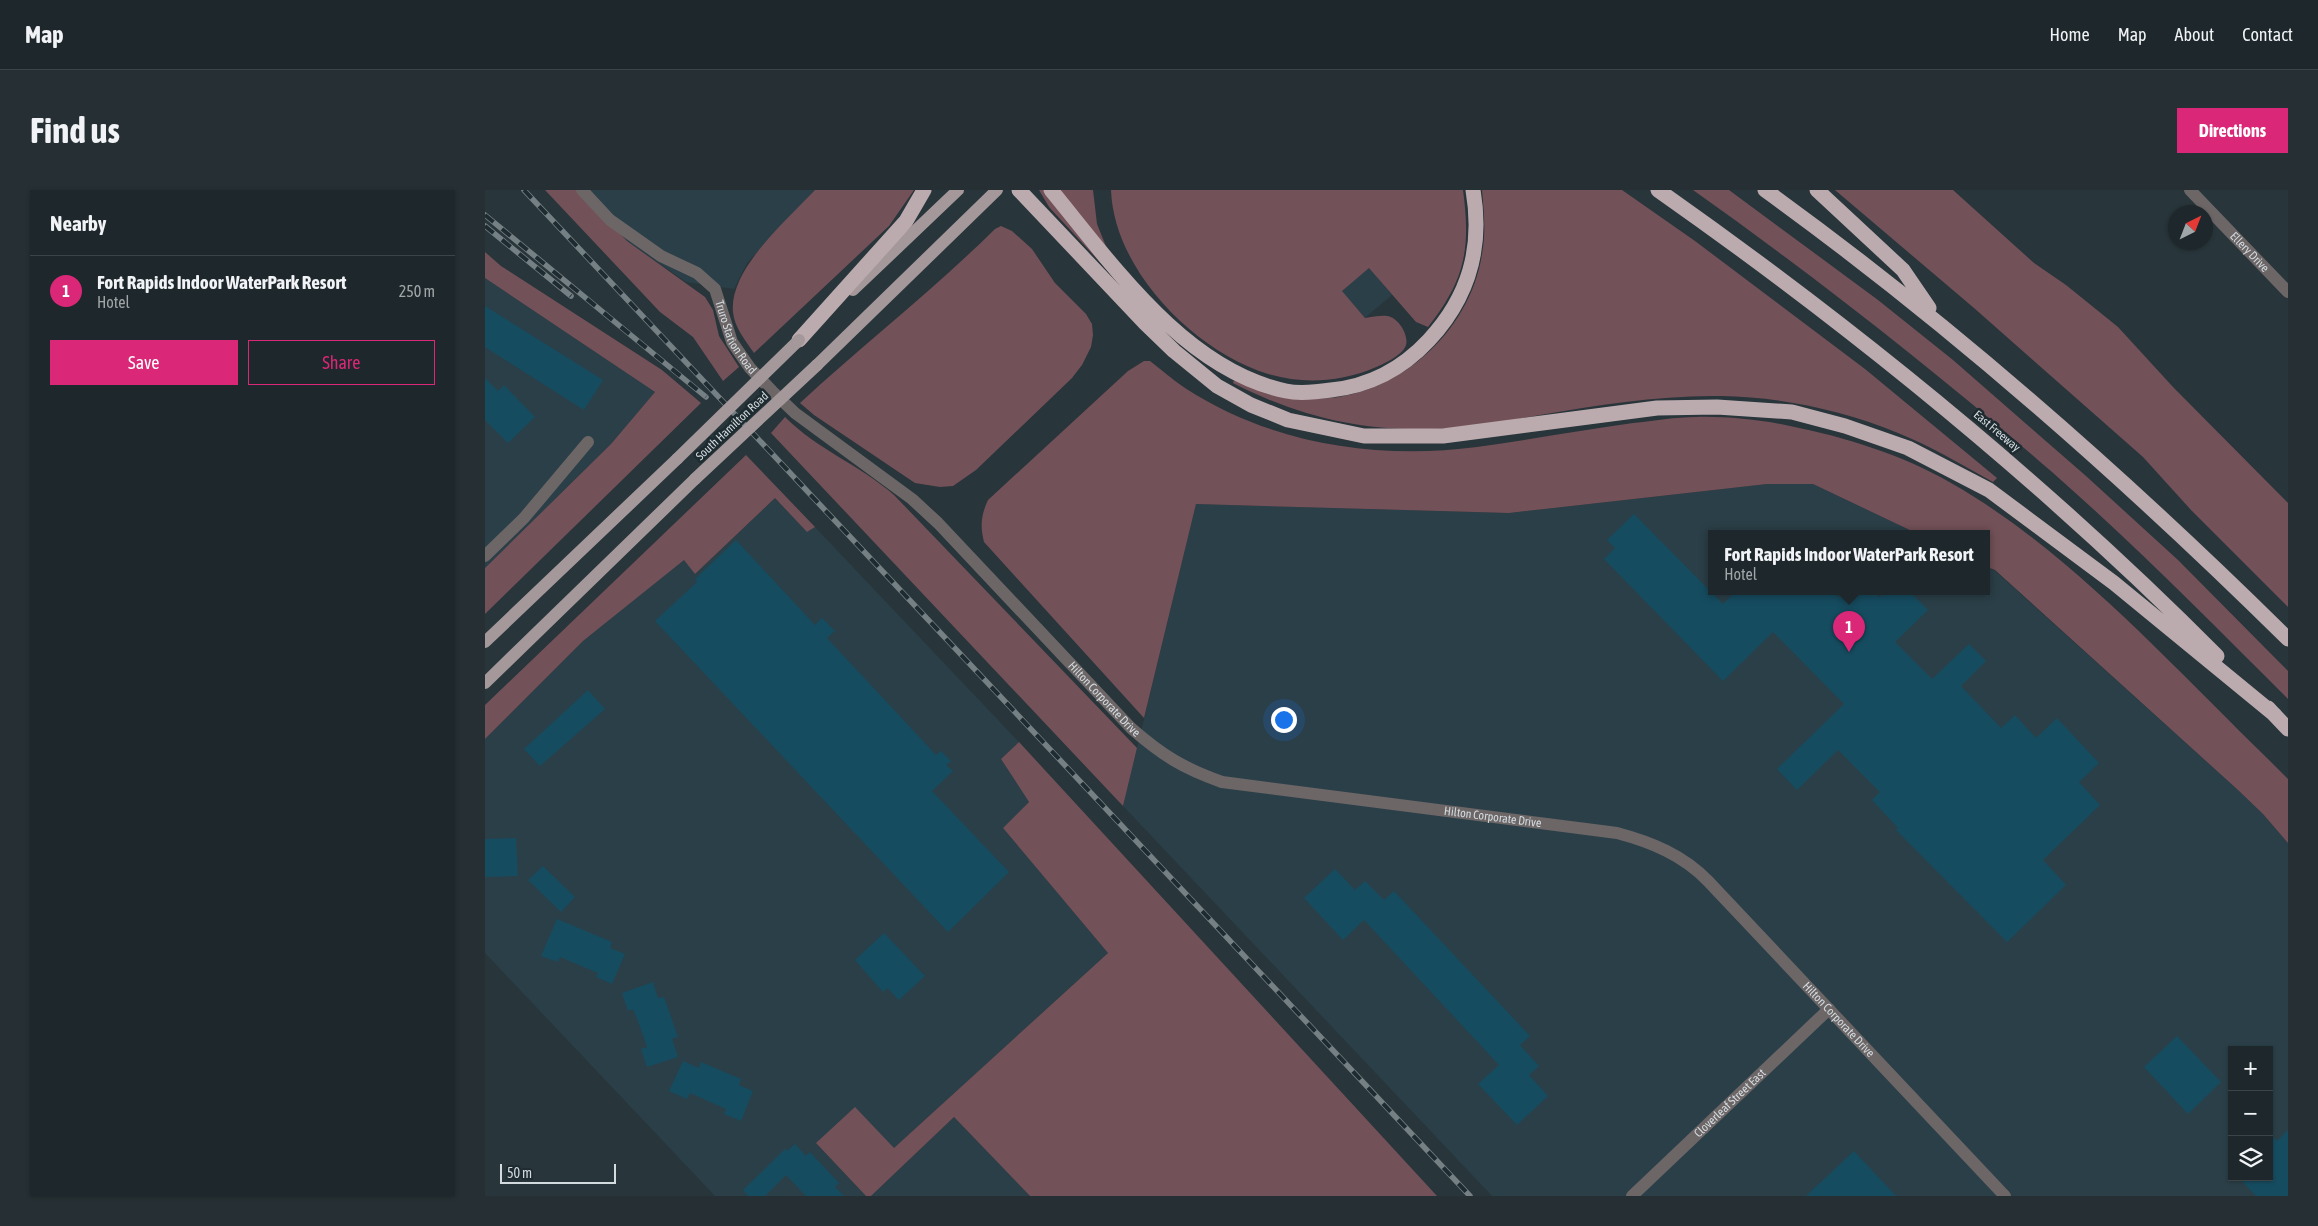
<!DOCTYPE html>
<meta charset="utf-8">
<style>
:root{--surface:#1e282c;--page:#263034;--text:#f1f3f6;--muted:#a1a6a9;--line:#3c4448;--accent:#db2777}
body{margin:0;font-family:"Asap Condensed",sans-serif;background:var(--page);color:var(--text)}
.controls{position:absolute;right:15px;bottom:15px;display:grid;overflow:hidden;border-radius:0px;box-shadow:0 1px 4px #0004}
.controls button{width:45px;height:45px;display:grid;place-items:center;padding:0;border:0;border-bottom:1px solid var(--line);background:var(--surface);color:var(--text);font:25px sans-serif}
.compass{position:absolute;left:1683px;top:15px;width:45px;height:45px;border-radius:50%;background:var(--surface);box-shadow:0 1px 4px #0004;rotate:42deg}
.scale{position:absolute;left:15px;bottom:12px;width:116px;box-sizing:border-box;padding-left:5px;border:2px solid #d3dbdf;border-top:0;font-size:14px;line-height:18px;white-space:nowrap;color:#d3dbdf;-webkit-text-stroke:4px #1e2b30;paint-order:stroke}
.you{position:absolute;left:798px;top:529px;width:18px;height:18px;margin:-12px;border:4px solid #fff;border-radius:50%;background:#1a73e8;box-shadow:0 0 0 8px #1a73e833}
.badge{display:grid;place-items:center;width:32px;height:32px;border-radius:50%;background:var(--accent);color:#fff;font-size:16px;font-weight:700}
.pin{position:absolute;translate:-50% -41px;filter:drop-shadow(0 1px 2px #0008)}
.pin::after{content:'';position:absolute;top:26px;width:18px;height:15px;background:inherit;clip-path:polygon(0 0,100% 0,50% 100%)}
.popup{position:absolute;left:1223px;top:340px;width:282px;height:65px;box-sizing:border-box;display:grid;place-content:center;border-radius:0px;background:var(--surface);filter:drop-shadow(0 1px 4px #0005);font-size:16px;white-space:nowrap;color:var(--muted)}
.popup b{font-size:19px;color:var(--text)}
.popup::after{content:'';position:absolute;left:50%;top:100%;margin-left:-10px;border:10px solid transparent;border-top-color:var(--surface)}
.list{margin:0;padding:0;list-style:none}
h2{display:flex;justify-content:space-between;align-items:center;height:65px;margin:0;padding:0 20px;font-size:21px}
h2 small{font-size:16px;font-weight:400;color:var(--muted)}
.list li{display:grid;grid-template-columns:32px 1fr auto;gap:15px;align-items:center;box-sizing:border-box;height:70px;padding:0 20px;border-top:1px solid var(--line)}
.list b{display:block;font-size:19px;white-space:nowrap}
.list p{margin:0;font-size:16px;white-space:nowrap;color:var(--muted)}
.list em{font-size:16px;font-style:normal;color:var(--muted)}
.actions{display:flex;gap:10px;padding:15px 20px}
.actions a{flex:1;padding:11px 0;border:1px solid var(--accent);border-radius:0px;text-align:center;font-size:18px;color:var(--accent)}
.actions .main{background:var(--accent);color:#fff}
.icon{flex:none;width:28px;height:28px;fill:none;stroke:currentColor;stroke-width:2;stroke-linecap:round;stroke-linejoin:round}
.map{position:relative;flex:none;width:1803px;height:1006px;overflow:hidden;border-radius:0px}
header{display:flex;align-items:center;gap:30px;box-sizing:border-box;height:70px;padding:0 25px;background:var(--surface);border-bottom:1px solid var(--line)}
header strong{font-size:24px}
nav{display:flex;gap:28px;margin-inline-start:auto;font-size:18px}
.intro{display:flex;align-items:center;justify-content:space-between;box-sizing:border-box;height:120px;padding:0 30px}
h1{margin:0;font-size:35px}
.button{padding:12px 22px;border-radius:0px;background:var(--accent);color:#fff;font-size:18px;font-weight:700}
main{display:flex;gap:30px;padding:0 30px}
aside{flex:1;background:var(--surface);border-radius:0px;box-shadow:0 1px 4px #0004}
.map>svg:first-child{display:block}
.built{fill:#2b3f48;fill-rule:evenodd}
.green{fill:#735158}
.building{fill:#164c60}
.lines{fill:none;stroke-linecap:round;stroke-linejoin:round}
.street{stroke:#6c6667;stroke-width:12}
.primary{stroke:#a5989a;stroke-width:12}
.highway{stroke:#bcabae;stroke-width:15}
.rail-casing{stroke:#758084;stroke-width:5.5}
.rail{stroke:#1e2b30;stroke-width:4;stroke-dasharray:11;stroke-linecap:butt}
.primary-bridge{stroke:#a5989a;stroke-width:12}
.labels{text-anchor:middle;stroke-width:5;stroke-linejoin:round;paint-order:stroke}
.street-label{font-size:12px;fill:#d3dbdf;stroke:#1e2b30}
</style>
<header>
<strong>Map</strong>
<nav><a>Home</a><a>Map</a><a>About</a><a>Contact</a></nav>
</header>
<div class="intro"><h1>Find us</h1><a class="button">Directions</a></div>
<main>
<aside>
<h2>Nearby<small></small></h2>
<ul class="list">
<li><span class="badge">1</span><div><b>Fort Rapids Indoor WaterPark Resort</b><p>Hotel</p></div><em>250 m</em></li>
</ul>
<div class="actions"><a class="main">Save</a><a>Share</a></div>
</aside>
<div class="map">
<svg width="1803" height="1006" viewBox="0 0 1803 1006">
<rect width="100%" height="100%" fill="#28353a"/>
<path class="built" d="M 93,0 L 330,0 L 262,73 L 249,99 L 201,92 L 142,51 Z
M 884,77 L 907,105 L 880,128 L 856,101 Z
M 0,88 L 170,202 L 126,254 L 0,378 Z
M 1282,294 L 1328,294 L 1431,343 L 1226,343 L 1226,401 L 1502,401 L 1502,377 L 1509,380 L 1753,600 L 1778,624 L 1803,653 L 1803,1006 L 1007,1006 L 638,616 L 711,314 L 1024,323 ZM 1747,860 L 1784,860 L 1784,987 L 1747,987 Z
M 290,308 L 322,342 L 330,337 L 534,552 L 516,569 L 544,612 L 518,638 L 623,763 L 408,959 L 331,953 L 381,1006 L 230,1006 L 0,763 L 0,549 L 98,451 L 199,369 L 210,384 Z
M 469,927 L 545,1006 L 386,1006 Z"/>
<path class="green" d="M 60,0 L 93,0 L 142,51 L 220,107 L 228,120 L 234,146 L 254,177 L 238,191 L 208,147 L 175,122 Z
M 330,0 L 429,0 L 404,36 L 269,163 C 261,151 249,137 248,122 C 244,79 302,30 330,0 Z
M 554,0 L 608,0 L 612,34 L 637,96 L 564,17 Z
M 626,0 L 978,0 C 986,59 980,90 943,137 L 931,132 L 884,78 L 857,101 L 880,128 C 887,127 896,125 902,126 C 913,127 924,145 921,155 C 918,166 894,176 884,180 C 852,192 817,194 783,184 C 709,161 629,80 626,0 Z
M 997,0 L 1137,0 L 1210,51 L 1380,179 L 1512,288 L 1508,292 C 1477,275 1446,256 1413,243 C 1357,220 1296,207 1236,206 C 1175,205 1114,215 1055,225 C 1031,229 1006,235 981,237 C 895,245 824,232 748,193 L 749,190 C 770,198 792,206 815,208 C 900,217 984,149 997,64 C 1001,43 999,22 997,0 Z
M 1208,0 L 1244,0 L 1393,110 L 1468,170 L 1601,286 L 1693,370 L 1803,481 L 1803,509 C 1726,432 1649,354 1567,282 C 1452,182 1332,88 1208,0 Z
M 1350,0 L 1468,0 L 1549,73 L 1581,95 L 1633,137 L 1688,197 L 1803,313 L 1803,417 L 1706,320 L 1658,267 L 1489,118 Z
M 516,36 L 527,41 L 547,59 L 570,93 L 601,124 L 607,134 L 608,145 L 606,157 L 597,175 L 587,188 L 491,280 L 468,296 L 455,297 L 430,293 L 329,225 L 315,213 C 379,154 447,101 510,39 Z
M 0,62 L 16,76 L 177,180 L 216,213 L 0,424 L 0,378 L 126,254 L 170,202 L 0,88 Z
M 659,171 L 665,171 C 677,180 688,190 700,198 C 786,254 891,270 992,257 C 1044,250 1096,240 1148,233 C 1169,231 1190,227 1211,227 C 1238,226 1279,230 1305,236 C 1360,247 1418,265 1466,293 C 1584,360 1687,476 1784,570 L 1803,589 L 1803,653 L 1778,624 L 1753,600 L 1510,380 L 1502,377 L 1502,343 L 1431,343 L 1328,294 L 1282,294 L 1024,323 L 711,314 L 659,528 L 499,352 C 495,336 496,325 503,310 L 643,181 Z
M 300,227 C 333,260 375,275 409,305 L 652,558 L 638,616 L 286,243 Z
M 261,265 L 330,337 L 322,342 L 290,308 L 210,384 L 199,370 L 98,451 L 0,549 L 0,515 Z
M 534,552 L 952,1006 L 545,1006 L 469,927 L 386,1006 L 381,1006 L 331,953 L 370,917 L 409,958 L 623,763 L 518,638 L 544,612 L 516,569 Z"/>
<path class="building" d="M 0,116 L 118,190 L 99,220 L 0,157 Z
M 0,188 L 13,201 L 19,195 L 50,227 L 23,253 L 0,230 Z
M 1149,324 L 1238,414 L 1251,401 L 1347,401 L 1353,407 L 1359,401 L 1388,401 L 1394,407 L 1401,401 L 1424,401 L 1443,420 L 1410,452 L 1447,489 L 1484,454 L 1501,471 L 1476,496 L 1516,538 L 1530,525 L 1551,548 L 1572,528 L 1614,573 L 1594,592 L 1615,615 L 1558,670 L 1581,695 L 1522,752 L 1411,640 L 1413,638 L 1387,610 L 1395,602 L 1353,560 L 1312,600 L 1292,579 L 1359,514 L 1288,442 L 1238,491 L 1119,369 L 1130,358 L 1122,350 Z
M 251,350 L 330,435 L 337,428 L 350,441 L 342,448 L 451,565 L 456,561 L 466,571 L 461,575 L 468,581 L 447,601 L 524,682 L 463,742 L 170,431 L 212,392 L 210,389 Z
M 103,500 L 120,519 L 55,576 L 39,559 Z
M 31,648 L 33,686 L 0,687 L 0,649 Z
M 58,676 L 90,707 L 76,722 L 43,690 Z
M 850,679 L 870,700 L 880,691 L 899,710 L 909,701 L 1045,846 L 1035,855 L 1054,876 L 1044,885 L 1063,906 L 1032,935 L 993,894 L 1014,875 L 879,730 L 858,750 L 819,708 Z
M 72,729 L 127,752 L 125,758 L 140,764 L 127,794 L 111,787 L 113,783 L 89,773 L 75,767 L 73,772 L 56,766 Z
M 399,743 L 440,786 L 414,810 L 402,798 L 398,802 L 370,770 Z
M 168,792 L 173,808 L 179,807 L 193,847 L 187,849 L 193,867 L 162,877 L 156,859 L 162,857 L 154,834 L 148,819 L 143,821 L 137,803 Z
M 1692,846 L 1736,892 L 1703,924 L 1659,877 Z
M 198,871 L 214,878 L 216,872 L 256,889 L 254,895 L 268,901 L 256,931 L 239,924 L 241,919 L 205,903 L 202,909 L 184,901 Z
M 1803,940 L 1803,1006 L 1771,1006 L 1753,987 L 1784,987 L 1784,943 L 1792,951 Z
M 310,954 L 321,966 L 325,962 L 354,993 L 350,997 L 359,1006 L 321,1006 L 301,985 L 280,1006 L 263,1006 L 258,1000 L 300,959 L 302,961 Z
M 1369,961 L 1411,1006 L 1321,1006 Z"/>
<g class="lines">
<g class="street">
<path id="s1" d="M 97,0 L 125,30 L 176,66 L 212,83 L 230,99 L 247,152 L 265,178 L 287,201 L 310,223 L 427,309 L 453,333 L 646,538 C 678,566 698,578 737,592 L 1132,643 C 1166,652 1198,665 1223,691 L 1520,1006"/>
<path id="s2" d="M 1705,0 L 1803,102"/>
<path d="M 0,366 L 39,328 L 103,252"/>
<path id="s3" d="M 1147,1006 L 1344,819"/>
</g>
<path class="primary" d="M 368,100 L 473,0
M 332,175 L 512,0
M 0,452 L 192,269
M 0,493 L 210,289"/>
<path class="highway" d="M 534,0 L 660,133 L 689,161 L 732,196 L 766,215 L 803,230 L 879,246 L 958,246 L 1172,218 L 1232,217 L 1307,222 L 1360,236 L 1423,258 L 1504,300 L 1629,393 L 1790,525
M 566,0 C 627,74 700,180 801,201 C 815,204 832,202 846,200 C 885,196 918,178 944,150 C 984,107 998,58 988,0
M 1173,0 C 1372,140 1560,293 1732,466
M 1280,0 C 1467,135 1639,287 1803,449
M 1332,0 L 1418,80 L 1444,118
M 314,150 L 421,31 L 439,0
M 1783,518 L 1803,539"/>
<g class="rail-casing">
<path id="rail" d="M 39,0 L 985,1006
M 0,25 L 221,207
M 0,36 L 86,106"/>
</g>
<use href="#rail" class="rail"/>
<path class="primary-bridge" d="M 192,269 L 314,150
M 210,289 L 332,175"/>
</g>
<g class="labels">
<g class="street-label">
<text dy="4" stroke="none"><textPath href="#s2" startOffset="86">Ellery Drive</textPath></text>
<text dy="4" stroke="none"><textPath href="#s1" startOffset="220">Truro Station Road</textPath></text>
<text transform="translate(247 236) rotate(-43)" y="4">South Hamilton Road</text>
<text transform="translate(1512 241) rotate(40)" y="4">East Freeway</text>
<text dy="4" stroke="none"><textPath href="#s1" startOffset="741">Hilton Corporate Drive</textPath></text>
<text dy="4" stroke="none"><textPath href="#s1" startOffset="1160">Hilton Corporate Drive</textPath></text>
<text dy="4" stroke="none"><textPath href="#s1" startOffset="1580">Hilton Corporate Drive</textPath></text>
<text dy="4" stroke="none"><textPath href="#s3" startOffset="135">Cloverleaf Street East</textPath></text>
</g>
</g>
</svg>
<div class="controls">
<button>+</button>
<button>−</button>
<button><svg class="icon" aria-label="layers" viewBox="0 0 24 24"><path d="M12 4l9 5-9 5-9-5zM3 14l9 5 9-5"/></svg></button>
</div>
<svg class="compass" viewBox="-18 -18 36 36"><path d="M0-13l5 13h-10z" fill="#e53935"/><path d="M0 13l5-13h-10z" fill="#a1a6a9"/></svg>
<div class="scale">50 m</div>
<div class="you"></div>
<div class="pin badge" style="left:1364px;top:462px">1</div>
<div class="popup"><b>Fort Rapids Indoor WaterPark Resort</b>Hotel</div>
</div>
</main>
